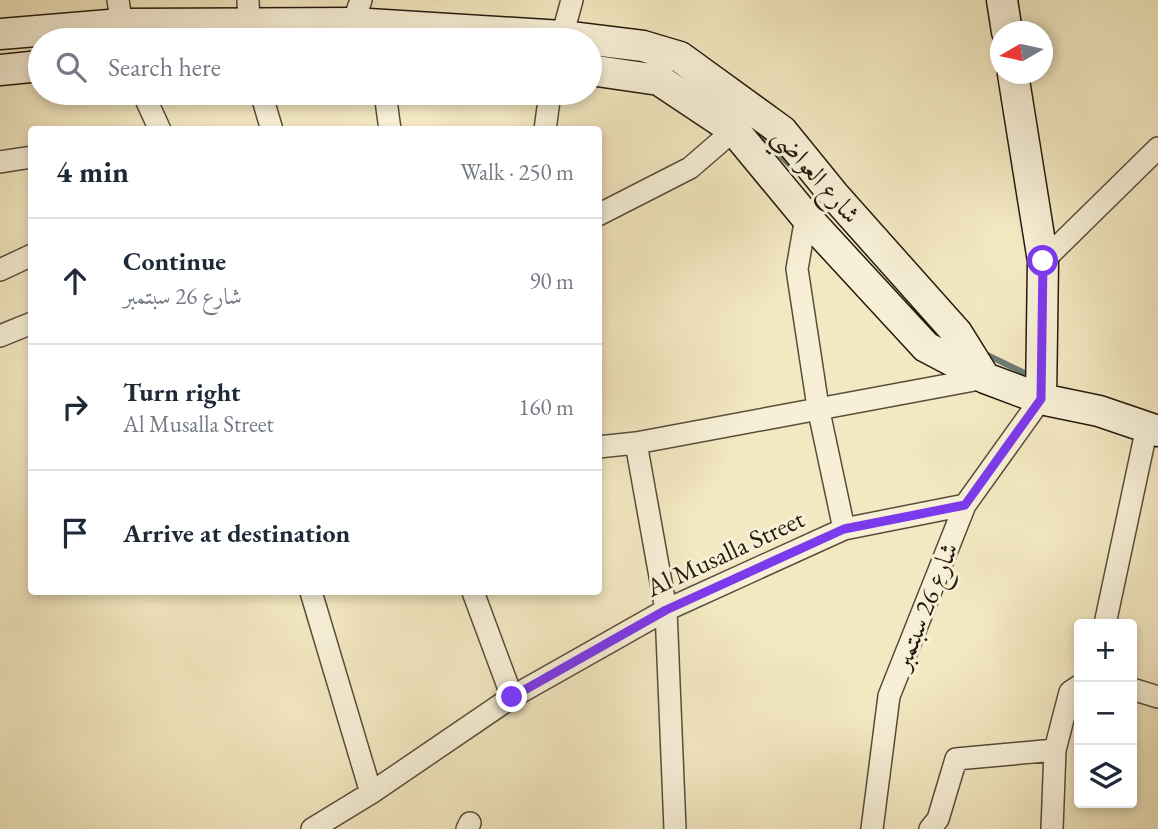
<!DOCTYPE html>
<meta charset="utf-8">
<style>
:root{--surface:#fff;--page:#f2f2f3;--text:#1f2937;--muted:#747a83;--line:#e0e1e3}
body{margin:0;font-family:"EB Garamond",Amiri,serif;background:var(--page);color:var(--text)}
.controls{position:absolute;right:21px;bottom:21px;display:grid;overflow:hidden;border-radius:7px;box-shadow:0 4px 10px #0003}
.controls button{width:63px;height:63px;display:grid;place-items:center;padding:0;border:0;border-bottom:2px solid var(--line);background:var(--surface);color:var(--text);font:35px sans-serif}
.compass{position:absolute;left:990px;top:21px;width:63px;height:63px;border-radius:50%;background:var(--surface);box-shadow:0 4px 10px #0003;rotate:261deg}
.stop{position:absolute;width:21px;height:21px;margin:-16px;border:5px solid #7c3aed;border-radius:50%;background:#fff}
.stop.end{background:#7c3aed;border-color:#fff;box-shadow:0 2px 7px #0008}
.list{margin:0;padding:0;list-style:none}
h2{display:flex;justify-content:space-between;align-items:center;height:91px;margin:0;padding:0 28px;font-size:30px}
h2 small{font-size:23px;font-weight:400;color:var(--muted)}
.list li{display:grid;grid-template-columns:46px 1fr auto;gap:21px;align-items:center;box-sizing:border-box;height:126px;padding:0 28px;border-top:2px solid var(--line)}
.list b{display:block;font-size:26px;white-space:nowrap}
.list p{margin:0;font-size:23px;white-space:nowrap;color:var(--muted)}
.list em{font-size:23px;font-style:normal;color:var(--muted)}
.icon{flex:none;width:38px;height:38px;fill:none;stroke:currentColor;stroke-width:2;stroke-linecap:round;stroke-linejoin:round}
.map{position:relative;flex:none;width:1158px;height:829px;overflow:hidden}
.search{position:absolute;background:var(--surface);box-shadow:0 4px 10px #0003;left:28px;top:28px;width:574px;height:77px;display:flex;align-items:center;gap:18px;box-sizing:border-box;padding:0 24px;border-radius:38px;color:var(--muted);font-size:26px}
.panel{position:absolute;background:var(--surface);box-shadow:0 4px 10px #0003;left:28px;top:126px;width:574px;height:469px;border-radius:7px}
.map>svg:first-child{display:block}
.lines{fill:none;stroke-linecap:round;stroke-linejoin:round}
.stream{stroke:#6c7d71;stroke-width:6}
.street-casing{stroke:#584d3a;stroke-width:24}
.secondary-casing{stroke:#25190d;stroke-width:33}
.street{stroke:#f7f0d7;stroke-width:21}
.secondary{stroke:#f7f0d7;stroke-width:30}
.route{stroke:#7c3aed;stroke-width:9}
.labels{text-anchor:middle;stroke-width:6;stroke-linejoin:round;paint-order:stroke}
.street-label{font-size:26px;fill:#25190d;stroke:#f7f0d7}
</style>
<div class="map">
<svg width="1158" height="829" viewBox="0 0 1158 829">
<rect width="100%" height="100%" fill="#f3e8c1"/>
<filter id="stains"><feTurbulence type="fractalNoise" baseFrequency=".00286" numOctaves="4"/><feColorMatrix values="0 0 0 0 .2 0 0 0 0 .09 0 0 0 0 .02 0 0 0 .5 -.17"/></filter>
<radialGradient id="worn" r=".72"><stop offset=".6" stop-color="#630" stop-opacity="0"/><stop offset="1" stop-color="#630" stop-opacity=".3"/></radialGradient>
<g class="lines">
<path class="stream" d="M 304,38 L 384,40
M 628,59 L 655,65
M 754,129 L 793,168
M 983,353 L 1033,377"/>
<g class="street-casing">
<path id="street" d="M 118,0 L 124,40
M 248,0 L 249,25
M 353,23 L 361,0
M 561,40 L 572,0
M 143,93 L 160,130
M 261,93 L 272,130
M 385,93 L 390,130
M 545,130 L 550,93
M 0,162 L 32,157
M 598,215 L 690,168 L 734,130
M 806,217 L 797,269 L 818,407 L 844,529
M 1043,261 L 1158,148
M 0,270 L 32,255
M 0,336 L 32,323
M 636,443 L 666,610 L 675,829
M 598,447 L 636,443 L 985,378
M 311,592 L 371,793
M 473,592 L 512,697
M 1105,624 L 1147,427
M 1132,689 L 1158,697
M 312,829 L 371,793 L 512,697 L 666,610 L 844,529 L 965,505
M 467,829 L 470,823
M 872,829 L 889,696 L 965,505 L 1041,399
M 930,829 L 938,819 L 956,759 L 1055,750
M 1052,829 L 1055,750 L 1070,692 L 1079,686"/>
</g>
<g class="secondary-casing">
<path id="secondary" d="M 1002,0 L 1007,32
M 0,34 L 121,24 L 353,23 L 562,36 L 643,46 L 680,57 L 782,131 L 834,195 L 957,333 L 985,378
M 0,70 L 40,66
M 590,70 L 659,80 L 734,130 L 806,217 L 926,347 L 985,378 L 1041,399 L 1099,411 L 1158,431
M 1013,74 L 1043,261 L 1041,399"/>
</g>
<use href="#street" class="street"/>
<use href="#secondary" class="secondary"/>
</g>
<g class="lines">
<path class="route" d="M 512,697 L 666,610 L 844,529 L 965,505 L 1041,399 L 1043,261"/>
</g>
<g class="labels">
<g class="street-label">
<text transform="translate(817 175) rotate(49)" y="9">شارع العواضي</text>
<text transform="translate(725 553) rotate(-25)" y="9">Al Musalla Street</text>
<text transform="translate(925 606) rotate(-68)" y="9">شارع 26 سبتمبر</text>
</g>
</g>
<rect width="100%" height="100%" filter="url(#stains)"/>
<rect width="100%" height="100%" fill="url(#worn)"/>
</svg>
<div class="controls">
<button>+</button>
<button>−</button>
<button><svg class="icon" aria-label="layers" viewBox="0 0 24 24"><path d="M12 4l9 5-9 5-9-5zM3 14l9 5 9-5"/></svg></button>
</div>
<svg class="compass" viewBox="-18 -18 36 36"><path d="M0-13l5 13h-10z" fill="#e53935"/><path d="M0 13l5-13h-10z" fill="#747a83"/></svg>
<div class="stop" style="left:1043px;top:261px"></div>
<div class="stop end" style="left:512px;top:697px"></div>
<div class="search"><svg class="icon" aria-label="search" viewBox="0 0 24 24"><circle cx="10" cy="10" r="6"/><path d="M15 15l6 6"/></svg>Search here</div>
<section class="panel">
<h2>4 min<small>Walk · 250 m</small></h2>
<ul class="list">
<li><svg class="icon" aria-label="ahead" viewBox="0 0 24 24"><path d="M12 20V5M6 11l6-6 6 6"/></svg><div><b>Continue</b><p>شارع 26 سبتمبر</p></div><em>90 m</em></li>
<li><svg class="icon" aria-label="right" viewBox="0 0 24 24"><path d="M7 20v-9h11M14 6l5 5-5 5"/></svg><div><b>Turn right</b><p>Al Musalla Street</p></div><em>160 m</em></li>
<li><svg class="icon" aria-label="arrive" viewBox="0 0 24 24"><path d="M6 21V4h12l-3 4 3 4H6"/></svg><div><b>Arrive at destination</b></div></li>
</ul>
</section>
</div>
